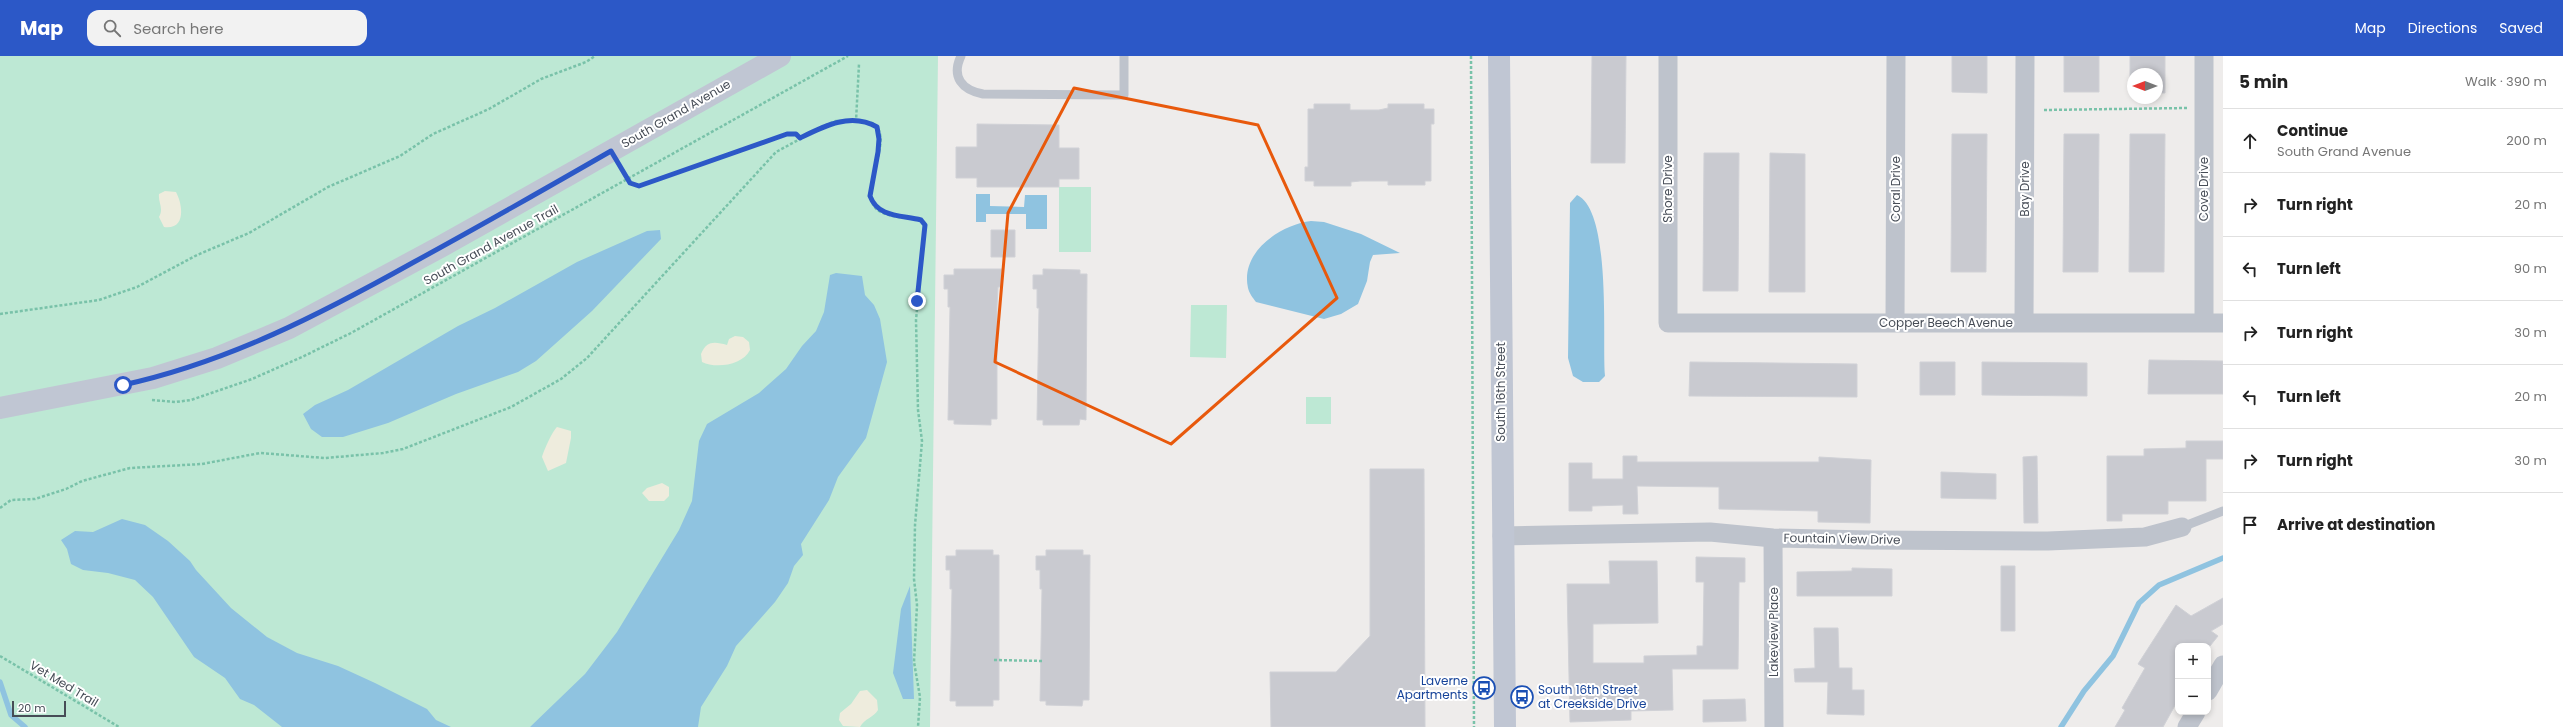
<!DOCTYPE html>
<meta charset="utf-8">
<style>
:root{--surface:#fff;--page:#f2f2f2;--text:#222;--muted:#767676;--line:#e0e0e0;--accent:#2c58c7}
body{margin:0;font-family:Poppins,sans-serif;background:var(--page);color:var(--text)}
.controls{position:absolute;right:12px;bottom:12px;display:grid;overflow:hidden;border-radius:8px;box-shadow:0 2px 6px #0003}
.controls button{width:36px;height:36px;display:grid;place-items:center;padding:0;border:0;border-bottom:1px solid var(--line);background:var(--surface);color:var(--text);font:20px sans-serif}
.compass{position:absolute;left:2127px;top:12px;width:36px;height:36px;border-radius:50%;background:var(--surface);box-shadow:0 2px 6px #0003;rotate:270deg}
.scale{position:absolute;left:12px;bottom:10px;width:54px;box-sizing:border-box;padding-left:4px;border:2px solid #464c56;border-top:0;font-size:11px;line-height:14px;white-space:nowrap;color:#464c56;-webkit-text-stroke:3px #fff;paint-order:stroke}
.stop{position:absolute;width:12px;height:12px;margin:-9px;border:3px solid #2c58c7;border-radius:50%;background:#fff}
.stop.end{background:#2c58c7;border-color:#fff;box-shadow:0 1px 4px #0008}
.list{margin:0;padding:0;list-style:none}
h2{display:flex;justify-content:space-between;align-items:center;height:52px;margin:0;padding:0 16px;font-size:17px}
h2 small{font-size:13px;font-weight:400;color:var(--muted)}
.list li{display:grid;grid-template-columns:26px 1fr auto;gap:12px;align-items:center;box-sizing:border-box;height:64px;padding:0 16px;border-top:1px solid var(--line)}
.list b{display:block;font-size:15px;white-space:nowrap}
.list p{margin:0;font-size:13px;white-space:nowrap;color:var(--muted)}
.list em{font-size:13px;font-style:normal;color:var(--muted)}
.icon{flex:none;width:22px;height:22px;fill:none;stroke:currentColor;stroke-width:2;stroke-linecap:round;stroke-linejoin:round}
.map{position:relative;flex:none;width:2223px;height:671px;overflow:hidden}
header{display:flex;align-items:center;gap:24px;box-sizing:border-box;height:56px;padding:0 20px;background:var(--accent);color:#fff}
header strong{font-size:19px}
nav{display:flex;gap:22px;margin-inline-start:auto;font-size:14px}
.search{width:280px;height:36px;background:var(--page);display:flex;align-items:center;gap:10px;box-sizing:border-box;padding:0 14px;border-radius:12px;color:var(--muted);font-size:15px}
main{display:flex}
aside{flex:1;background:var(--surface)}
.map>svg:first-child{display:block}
.green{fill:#bde8d4}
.sand{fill:#eeecdd}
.water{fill:#8fc3e0}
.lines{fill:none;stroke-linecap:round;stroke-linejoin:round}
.stream{stroke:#8fc3e0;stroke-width:5.5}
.building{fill:#c9cad0;stroke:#d0d1d6}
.path{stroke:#79c2a9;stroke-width:2.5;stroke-dasharray:3 2;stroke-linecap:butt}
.lane{stroke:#bec3cc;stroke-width:9}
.street{stroke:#bec3cc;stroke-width:19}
.secondary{stroke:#c0c6d3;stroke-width:22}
.route{stroke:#2c58c7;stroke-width:5}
.marked{fill:none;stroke:#e8590c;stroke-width:3;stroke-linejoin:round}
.labels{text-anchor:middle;stroke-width:4;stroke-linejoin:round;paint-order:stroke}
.street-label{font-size:12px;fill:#464c56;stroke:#fff}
.transit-label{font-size:12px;fill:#164399;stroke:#fff;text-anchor:end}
</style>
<header>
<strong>Map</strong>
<div class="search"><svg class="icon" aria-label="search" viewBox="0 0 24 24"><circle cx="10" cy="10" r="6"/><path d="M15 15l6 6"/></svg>Search here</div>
<nav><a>Map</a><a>Directions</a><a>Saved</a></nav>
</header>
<main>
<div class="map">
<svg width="2223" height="671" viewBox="0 0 2223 671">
<rect width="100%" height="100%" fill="#eeeceb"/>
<path class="green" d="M 0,0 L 938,0 L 930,671 L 0,671 Z
M 1059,131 L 1091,131 L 1091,196 L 1059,196 Z
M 1191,249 L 1227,249 L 1226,302 L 1190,301 Z
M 1306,341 L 1331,341 L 1331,368 L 1306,368 Z"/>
<path class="sand" d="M 165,135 L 176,136 C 183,149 186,174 164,171 L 159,161 C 164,152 158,147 159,138 Z
M 735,280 L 743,281 L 749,286 L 750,294 C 743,309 716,313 702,306 L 701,298 C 707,284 715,286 727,289 L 729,283 Z
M 557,371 L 571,375 L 571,382 L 566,407 L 548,415 L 542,401 C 544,394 552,376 557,371 Z
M 662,427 L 669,431 L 669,440 L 664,445 L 649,445 L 642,437 L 647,432 Z
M 867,634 L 877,644 L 878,654 C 873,662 865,662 860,671 L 843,670 L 839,664 L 840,657 L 851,648 L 860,635 Z"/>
<path class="water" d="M 976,138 L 990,138 L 990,150 L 1024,151 L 1025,139 L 1047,139 L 1047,173 L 1026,173 L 1026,158 L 986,158 L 986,166 L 976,166 Z
M 1577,139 C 1612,155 1602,284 1605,320 L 1599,326 L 1583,326 L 1573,320 L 1568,302 L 1570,147 Z
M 1311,165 L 1324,166 L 1361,178 L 1400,197 L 1373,199 L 1370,206 L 1367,225 L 1358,248 L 1341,258 L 1324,263 L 1256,246 C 1253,242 1249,237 1248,232 C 1240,196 1280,169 1311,165 Z
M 660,174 L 661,183 L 592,255 L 536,305 L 518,316 L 456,338 L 388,367 L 343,381 L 322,381 L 311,373 L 303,358 L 315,349 L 348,334 L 458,270 L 495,252 L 577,206 L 647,175 Z
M 836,217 L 862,220 L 865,239 L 874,249 L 880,263 L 887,306 L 866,382 L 838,421 L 829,444 L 801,488 L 803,499 L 794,510 L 788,527 L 775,546 L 736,590 L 727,610 L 701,651 L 698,671 L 530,671 L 585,618 L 617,576 L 679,474 L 692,445 L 699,385 L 707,368 L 759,337 L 786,313 L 802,290 L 816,275 L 824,256 L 830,219 Z
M 122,463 L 145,469 L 168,485 L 190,505 L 196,514 L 231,552 L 267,581 L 297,597 L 338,610 L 375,627 L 427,653 L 436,664 L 451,671 L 282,671 L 254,649 L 240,643 L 225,622 L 194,601 L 153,541 L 135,524 L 108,517 L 83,514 L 71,508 L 67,493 L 61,484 L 75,475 L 93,476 Z
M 910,530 L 914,643 L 903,643 L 893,617 L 901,553 Z"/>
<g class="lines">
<path class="stream" d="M 0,626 L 11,659 L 25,671
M 2061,671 L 2084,635 L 2113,600 L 2139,547 L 2159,529 L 2223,502"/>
</g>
<path class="building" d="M 1592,0 L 1626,0 L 1625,107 L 1591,107 Z
M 1952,0 L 1987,0 L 1987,37 L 1952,36 Z
M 2064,0 L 2099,0 L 2099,36 L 2064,36 Z
M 2130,0 L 2165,0 L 2165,37 L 2157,37 L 2157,18 L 2133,18 L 2133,37 L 2130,37 Z
M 1314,48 L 1350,48 L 1350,54 L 1379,54 L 1388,52 L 1388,48 L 1424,48 L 1424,53 L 1434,53 L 1434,68 L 1431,68 L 1431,125 L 1425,125 L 1425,129 L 1388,129 L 1388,125 L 1360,125 L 1351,126 L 1351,130 L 1314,130 L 1314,125 L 1305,125 L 1305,111 L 1308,111 L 1308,53 L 1314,53 Z
M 977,68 L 1059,69 L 1059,92 L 1079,92 L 1079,123 L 1059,123 L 1059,131 L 977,131 L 977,122 L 956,122 L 956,91 L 977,91 Z
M 1952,78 L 1987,78 L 1986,216 L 1951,216 Z
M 2064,78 L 2099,78 L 2098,216 L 2063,216 Z
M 2130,78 L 2165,78 L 2164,216 L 2129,216 Z
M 1704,97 L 1739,97 L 1738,235 L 1703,235 Z
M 1770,97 L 1805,98 L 1805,236 L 1769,236 Z
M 991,174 L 1015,174 L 1015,201 L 991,201 Z
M 954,213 L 1002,213 L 1001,231 L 998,231 L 997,250 L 997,363 L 991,363 L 991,369 L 954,368 L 954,364 L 948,364 L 950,251 L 948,251 L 948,233 L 944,233 L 944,219 L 954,219 Z
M 1043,213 L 1080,214 L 1080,218 L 1087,218 L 1086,364 L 1080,363 L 1079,369 L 1043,369 L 1043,364 L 1037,364 L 1039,252 L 1037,252 L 1037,233 L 1033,233 L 1033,219 L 1043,219 Z
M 2149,304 L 2223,305 L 2223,338 L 2148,338 Z
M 1690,306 L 1857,308 L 1857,341 L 1689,340 Z
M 1920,306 L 1955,306 L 1955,339 L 1920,339 Z
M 1982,306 L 2087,307 L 2087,340 L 1982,339 Z
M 2186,385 L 2223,385 L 2223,403 L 2206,403 L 2206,445 L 2168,445 L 2168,458 L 2122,458 L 2122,465 L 2107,465 L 2107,400 L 2144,400 L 2144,393 L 2186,392 Z
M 1623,400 L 1637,400 L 1637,406 L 1819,406 L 1819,401 L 1871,404 L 1870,467 L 1818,466 L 1818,455 L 1719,453 L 1719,431 L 1637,430 L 1638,458 L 1623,458 L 1623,449 L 1592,450 L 1592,455 L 1569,455 L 1569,407 L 1592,407 L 1592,423 L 1623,423 Z
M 2037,400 L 2038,467 L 2024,467 L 2023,401 Z
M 1370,413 L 1424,413 L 1425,671 L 1271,671 L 1270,616 L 1336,616 L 1370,580 Z
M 1941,416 L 1996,418 L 1996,443 L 1941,442 Z
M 956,494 L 993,494 L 993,499 L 999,499 L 999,644 L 993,644 L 993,650 L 956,650 L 956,645 L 950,645 L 952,533 L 950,533 L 950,514 L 946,514 L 946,500 L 956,500 Z
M 1046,494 L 1083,494 L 1083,499 L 1090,499 L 1089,644 L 1083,644 L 1082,650 L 1046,649 L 1046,645 L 1040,645 L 1042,533 L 1040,533 L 1040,514 L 1036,514 L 1036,500 L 1046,500 Z
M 1696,501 L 1745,502 L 1745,526 L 1739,526 L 1738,613 L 1672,613 L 1673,654 L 1631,655 L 1631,664 L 1570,666 L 1567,528 L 1610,528 L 1609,505 L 1657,505 L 1658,567 L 1593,568 L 1593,607 L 1644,607 L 1644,600 L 1697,599 L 1697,590 L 1703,590 L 1704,526 L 1696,526 Z
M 2001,510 L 2015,510 L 2015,575 L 2001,575 Z
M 1852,512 L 1892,513 L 1892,540 L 1797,540 L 1797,516 L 1852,515 Z
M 2223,542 L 2223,568 L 2211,575 L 2218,580 L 2210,590 L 2178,590 L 2178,644 L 2163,671 L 2115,671 L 2125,654 L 2122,652 L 2145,612 L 2138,608 L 2176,549 L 2191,560 Z
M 1814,572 L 1838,572 L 1839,612 L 1852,612 L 1852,634 L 1864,634 L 1864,659 L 1827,658 L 1828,626 L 1795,626 L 1794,613 L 1815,612 Z
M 1745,643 L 1746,665 L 1703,666 L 1703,644 Z"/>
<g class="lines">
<path class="path" d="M 1471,0 L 1474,671
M 2044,54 L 2187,52
M 856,65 C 863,66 872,65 876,70 C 893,88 855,140 879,155 C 891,162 908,161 921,164 L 925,169 L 916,264 L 918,354 L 922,385 L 915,469 L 914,523 L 917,549 L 914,606 L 920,641 L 918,671
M 621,112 L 630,127 L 639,130 L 787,78 L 796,78 L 800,82
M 0,258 L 99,244 L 137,231 L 197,199 L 249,177 L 328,131 L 400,100 L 433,78 L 489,53 L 541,23 L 586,6 L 595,0
M 152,344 L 175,346 L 191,344 L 252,323 L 302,301 L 351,277 L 848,0
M 0,452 L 11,444 L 35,443 L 66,433 L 82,425 L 130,412 L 202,408 L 260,397 L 325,402 L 383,397 L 403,393 L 511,351 L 561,323 L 587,302 L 776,96 L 824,70 L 836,65 L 856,65 L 859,8
M 0,600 L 119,671
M 994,604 L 1044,605"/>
<path class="lane" d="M 961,0 C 951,21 962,34 983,38 L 1124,39 L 1124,0
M 2182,471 L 2223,455"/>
<path class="street" d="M 1668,0 L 1668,267 L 2223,267
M 1895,267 L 1896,0
M 2024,267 L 2025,0
M 2204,267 L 2204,0
M 1502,480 L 1710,476 L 1773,482 L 1868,484 L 2048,485 L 2145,481 L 2182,471
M 1773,482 L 1774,671
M 2208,635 L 2223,609
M 2187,671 L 2196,656"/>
<path class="secondary" d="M 1499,0 L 1505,671
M 0,352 L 153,322 L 217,302 L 289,272 L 442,190 L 780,0"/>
</g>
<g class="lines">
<path class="route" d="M 123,329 C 228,306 321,258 414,206 C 480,170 545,133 611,95 L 630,127 L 639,130 L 787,78 L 796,78 L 800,82 C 824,70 851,56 877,71 L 879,83 L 878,96 L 870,140 C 878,162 902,159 921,164 L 925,169 L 917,245"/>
</g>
<path class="marked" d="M 1074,32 L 1258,69 L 1337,242 L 1171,388 L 995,306 L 1008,157 Z"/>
<defs>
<g id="bus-ring" transform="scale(1.15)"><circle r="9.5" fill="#fff" stroke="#1a4fb4" stroke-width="1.5"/><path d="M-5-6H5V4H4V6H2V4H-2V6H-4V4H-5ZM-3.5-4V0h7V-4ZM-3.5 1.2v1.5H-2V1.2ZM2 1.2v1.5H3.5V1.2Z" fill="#1a4fb4"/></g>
</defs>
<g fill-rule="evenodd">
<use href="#bus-ring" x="1484" y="632"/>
<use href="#bus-ring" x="1522" y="641"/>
</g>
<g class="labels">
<g class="street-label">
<text transform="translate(676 58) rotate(-30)" y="4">South Grand Avenue</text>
<text transform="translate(1668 133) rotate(-90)" y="4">Shore Drive</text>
<text transform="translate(1896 133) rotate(-90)" y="4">Coral Drive</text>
<text transform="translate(2025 133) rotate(-90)" y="4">Bay Drive</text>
<text transform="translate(2204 133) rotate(-90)" y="4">Cove Drive</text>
<text transform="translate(491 189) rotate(-29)" y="4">South Grand Avenue Trail</text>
<text x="1946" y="271">Copper Beech Avenue</text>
<text transform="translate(1501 336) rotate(-90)" y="4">South 16th Street</text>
<text transform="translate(1842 483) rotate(1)" y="4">Fountain View Drive</text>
<text transform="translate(1774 576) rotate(-90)" y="4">Lakeview Place</text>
<text transform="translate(64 628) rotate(31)" y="4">Vet Med Trail</text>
</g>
<g class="transit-label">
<text x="1468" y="629">Laverne<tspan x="1468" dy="14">Apartments</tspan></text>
<text x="1538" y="638" text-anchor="start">South 16th Street<tspan x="1538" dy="14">at Creekside Drive</tspan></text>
</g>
</g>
</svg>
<div class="controls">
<button>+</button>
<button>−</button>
</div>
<svg class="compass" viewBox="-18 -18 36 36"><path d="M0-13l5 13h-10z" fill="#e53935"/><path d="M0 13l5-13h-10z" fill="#767676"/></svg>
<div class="scale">20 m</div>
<div class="stop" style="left:123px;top:329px"></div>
<div class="stop end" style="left:917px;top:245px"></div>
</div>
<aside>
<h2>5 min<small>Walk · 390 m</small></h2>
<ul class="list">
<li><svg class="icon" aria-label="ahead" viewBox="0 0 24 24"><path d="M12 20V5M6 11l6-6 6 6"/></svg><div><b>Continue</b><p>South Grand Avenue</p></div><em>200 m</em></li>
<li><svg class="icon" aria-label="right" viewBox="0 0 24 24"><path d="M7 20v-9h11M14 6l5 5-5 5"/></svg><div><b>Turn right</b></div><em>20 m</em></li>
<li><svg class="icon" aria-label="left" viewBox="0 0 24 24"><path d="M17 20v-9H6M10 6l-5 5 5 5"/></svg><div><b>Turn left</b></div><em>90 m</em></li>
<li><svg class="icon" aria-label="right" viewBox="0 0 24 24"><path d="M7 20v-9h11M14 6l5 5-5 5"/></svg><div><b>Turn right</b></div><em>30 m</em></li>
<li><svg class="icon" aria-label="left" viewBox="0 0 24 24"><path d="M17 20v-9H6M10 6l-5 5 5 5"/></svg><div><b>Turn left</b></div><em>20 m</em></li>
<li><svg class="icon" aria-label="right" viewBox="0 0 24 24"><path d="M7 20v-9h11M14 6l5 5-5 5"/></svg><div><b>Turn right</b></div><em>30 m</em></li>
<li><svg class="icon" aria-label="arrive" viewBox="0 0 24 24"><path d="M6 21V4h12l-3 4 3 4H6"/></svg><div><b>Arrive at destination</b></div></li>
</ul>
</aside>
</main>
